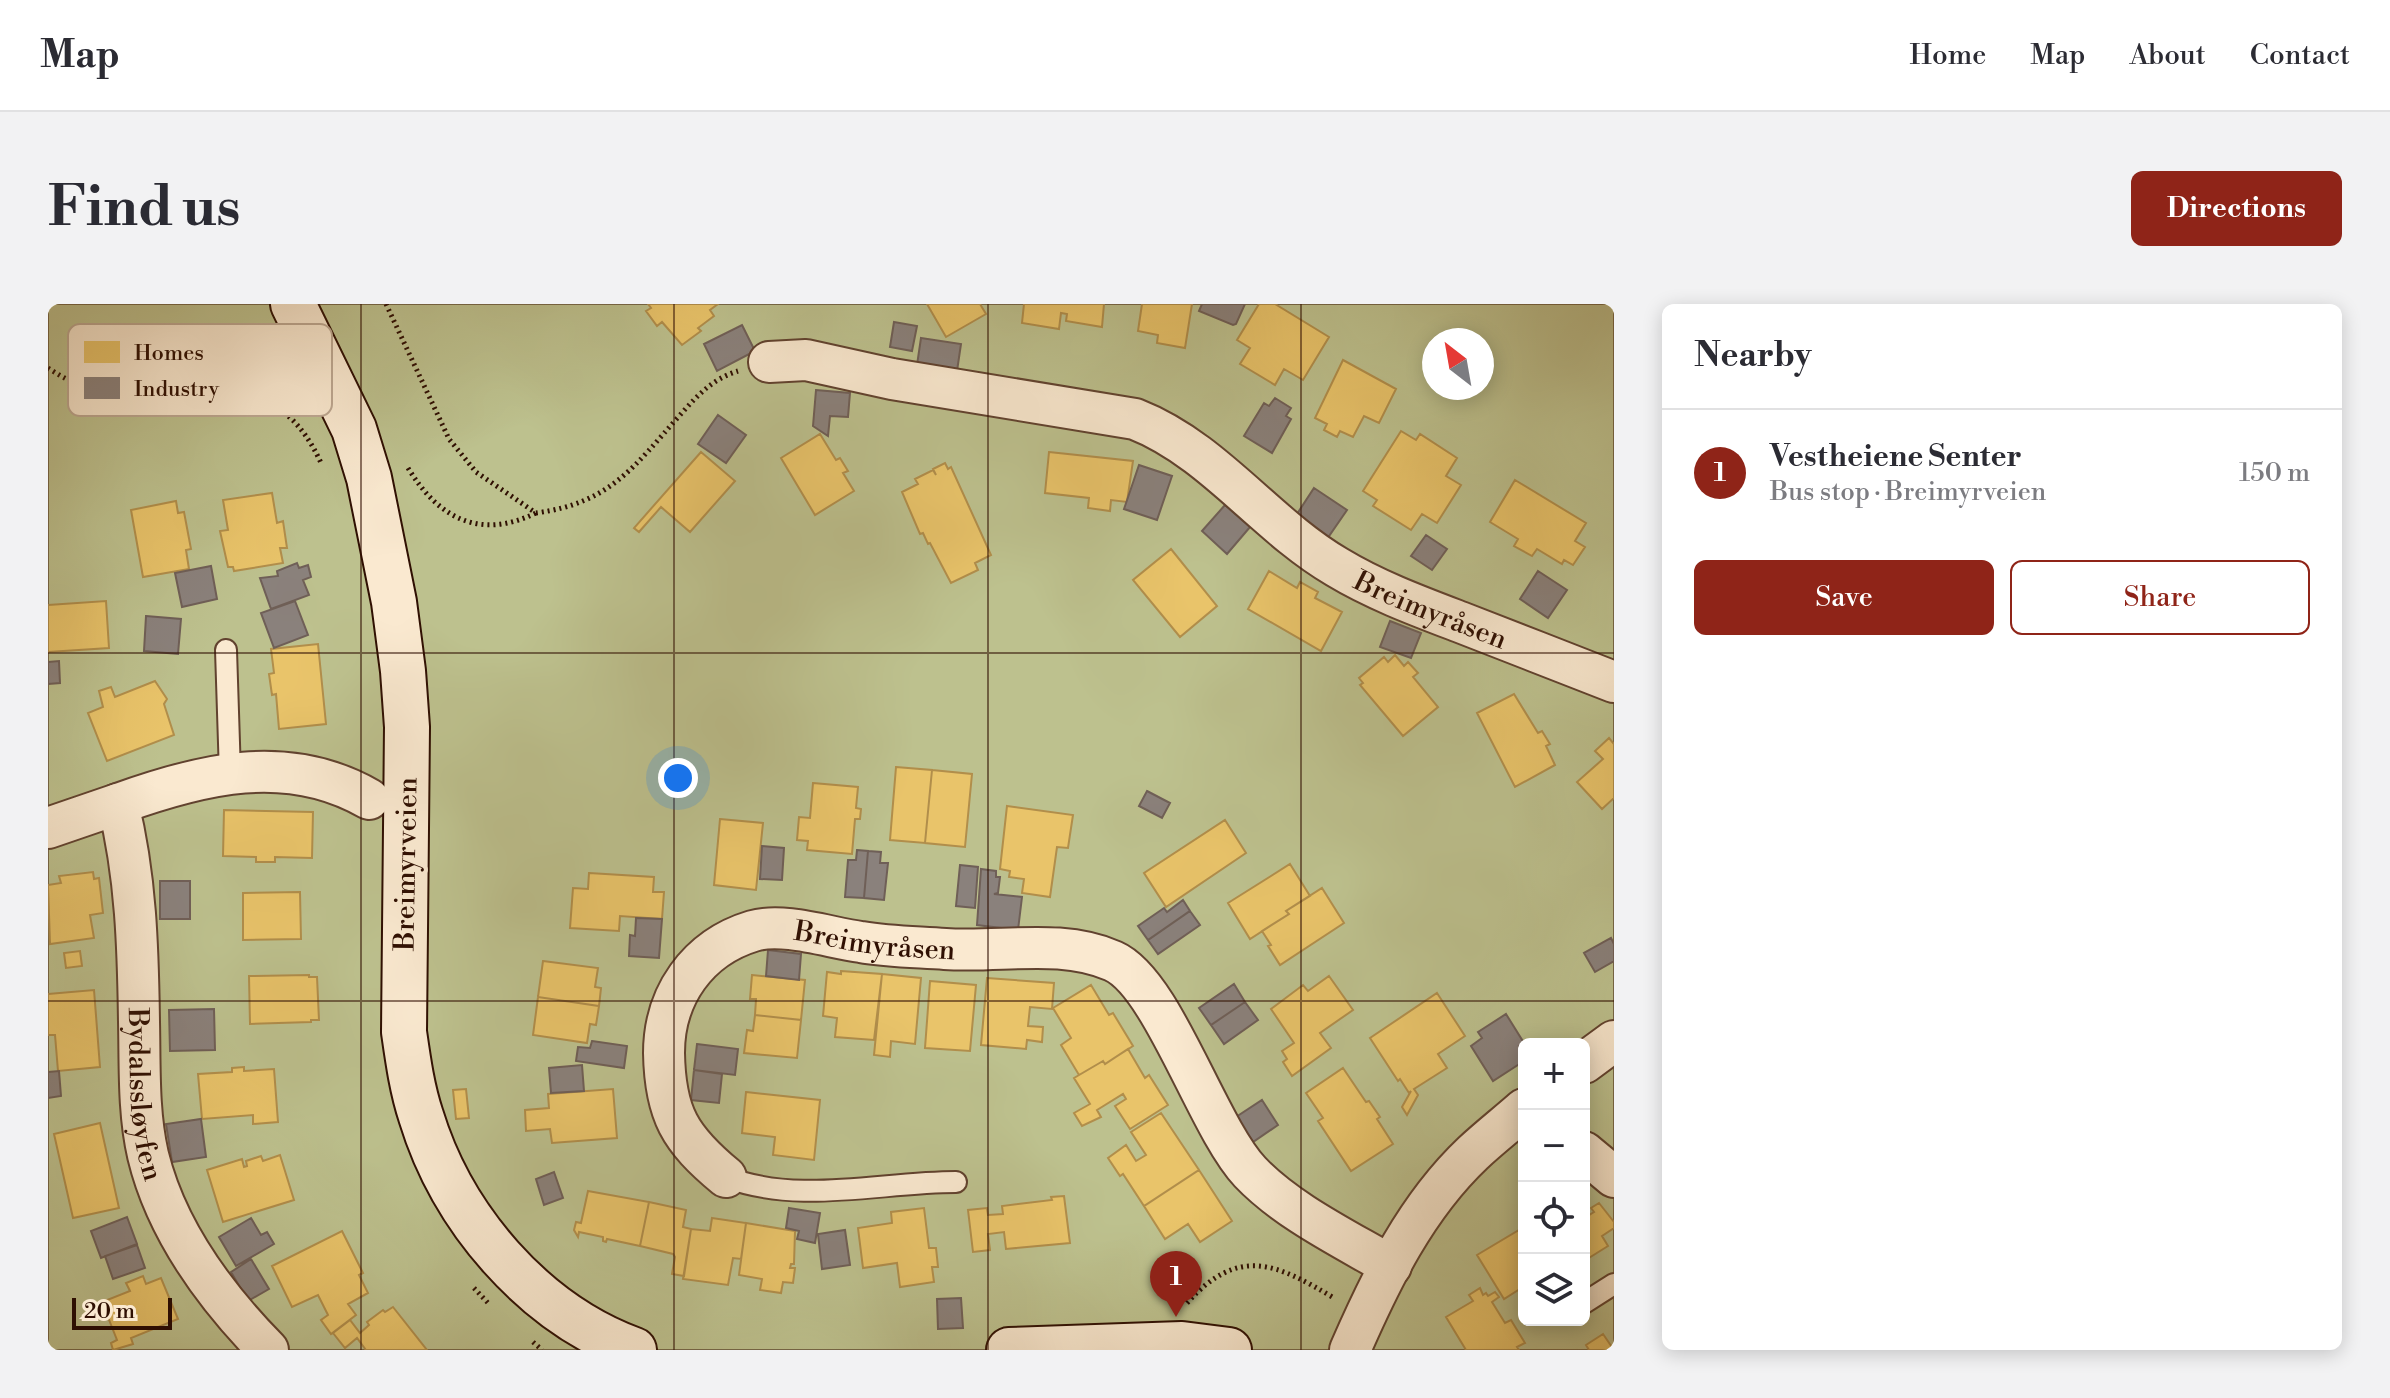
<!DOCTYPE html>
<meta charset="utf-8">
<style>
:root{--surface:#fff;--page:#f2f2f3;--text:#2b2b33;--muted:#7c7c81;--line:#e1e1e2;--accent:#8f2418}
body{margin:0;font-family:"Libre Bodoni",serif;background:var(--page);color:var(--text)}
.controls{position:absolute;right:24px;bottom:24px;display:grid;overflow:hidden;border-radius:12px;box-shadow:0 4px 20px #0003}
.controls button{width:72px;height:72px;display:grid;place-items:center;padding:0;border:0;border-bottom:2px solid var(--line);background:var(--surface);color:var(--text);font:40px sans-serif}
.compass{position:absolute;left:1374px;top:24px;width:72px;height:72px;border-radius:50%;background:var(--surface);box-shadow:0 4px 20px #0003;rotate:329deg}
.scale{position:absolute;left:24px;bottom:20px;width:100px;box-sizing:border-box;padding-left:8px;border:4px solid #2f0f02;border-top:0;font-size:22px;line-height:28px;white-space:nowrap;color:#2f0f02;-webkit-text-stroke:6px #fae9d0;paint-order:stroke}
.you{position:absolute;left:630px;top:474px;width:28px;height:28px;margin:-20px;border:6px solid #fff;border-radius:50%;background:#1a73e8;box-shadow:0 0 0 12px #1a73e833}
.badge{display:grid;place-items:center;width:52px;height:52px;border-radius:50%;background:var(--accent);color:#fff;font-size:26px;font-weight:700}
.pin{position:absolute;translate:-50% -66px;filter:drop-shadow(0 2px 4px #0008)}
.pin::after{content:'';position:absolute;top:42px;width:28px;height:24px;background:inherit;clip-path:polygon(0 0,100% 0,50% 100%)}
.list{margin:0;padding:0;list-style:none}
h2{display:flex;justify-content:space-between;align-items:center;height:104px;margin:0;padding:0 32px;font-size:34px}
h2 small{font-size:26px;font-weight:400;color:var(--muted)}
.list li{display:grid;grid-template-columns:52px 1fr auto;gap:24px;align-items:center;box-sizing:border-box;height:128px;padding:0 32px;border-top:2px solid var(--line)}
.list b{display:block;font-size:30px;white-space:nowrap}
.list p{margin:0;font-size:26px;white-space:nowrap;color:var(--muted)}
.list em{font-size:26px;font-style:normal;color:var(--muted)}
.actions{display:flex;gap:16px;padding:24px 32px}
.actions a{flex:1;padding:18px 0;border:2px solid var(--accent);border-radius:12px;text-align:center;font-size:28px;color:var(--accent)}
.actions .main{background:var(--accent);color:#fff}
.icon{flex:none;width:44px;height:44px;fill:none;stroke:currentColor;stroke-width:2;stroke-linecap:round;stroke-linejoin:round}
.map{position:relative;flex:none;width:1566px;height:1046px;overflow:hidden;border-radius:12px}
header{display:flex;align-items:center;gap:48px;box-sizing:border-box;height:112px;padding:0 40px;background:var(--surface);border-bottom:2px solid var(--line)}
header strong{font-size:38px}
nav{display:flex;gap:44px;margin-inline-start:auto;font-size:28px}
.intro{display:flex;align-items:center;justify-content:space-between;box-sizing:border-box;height:192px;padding:0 48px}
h1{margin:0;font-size:56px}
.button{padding:20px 36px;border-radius:12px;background:var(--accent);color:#fff;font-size:28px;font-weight:700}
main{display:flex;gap:48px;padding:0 48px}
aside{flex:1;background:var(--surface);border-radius:12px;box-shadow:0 4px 20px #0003}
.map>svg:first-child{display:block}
.green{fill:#bdc18e;stroke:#766848;stroke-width:2;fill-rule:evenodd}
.homes{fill:#e9c46a;stroke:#b18e4b;stroke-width:2}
.industry{fill:#8a817c;stroke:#6f5f57;stroke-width:2}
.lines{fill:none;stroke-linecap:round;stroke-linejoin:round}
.lane-casing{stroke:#61422f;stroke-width:24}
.street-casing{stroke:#61422f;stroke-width:44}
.secondary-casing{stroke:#2f0f02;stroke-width:48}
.path{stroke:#2f0f02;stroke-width:5;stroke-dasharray:2 4;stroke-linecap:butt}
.lane{stroke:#fae9d0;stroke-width:20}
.street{stroke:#fae9d0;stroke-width:40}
.secondary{stroke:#fae9d0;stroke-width:44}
.grid{fill:none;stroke:#2f0f02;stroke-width:2;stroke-opacity:0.55}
.labels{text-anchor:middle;stroke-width:8;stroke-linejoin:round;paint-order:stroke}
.street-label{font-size:28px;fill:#2f0f02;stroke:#fae9d0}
.key{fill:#fae9d0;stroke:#bda892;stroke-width:2}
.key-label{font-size:22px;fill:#2f0f02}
</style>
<header>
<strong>Map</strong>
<nav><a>Home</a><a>Map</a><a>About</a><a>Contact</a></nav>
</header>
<div class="intro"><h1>Find us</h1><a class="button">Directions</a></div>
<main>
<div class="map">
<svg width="1566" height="1046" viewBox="0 0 1566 1046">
<rect width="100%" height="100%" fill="#f7ddb7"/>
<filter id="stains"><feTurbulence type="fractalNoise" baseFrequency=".0025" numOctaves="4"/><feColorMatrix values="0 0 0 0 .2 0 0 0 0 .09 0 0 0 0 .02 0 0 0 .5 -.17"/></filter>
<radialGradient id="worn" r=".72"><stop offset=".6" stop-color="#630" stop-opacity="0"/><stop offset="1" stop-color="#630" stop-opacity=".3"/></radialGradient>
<path class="green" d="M 0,0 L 1566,0 L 1566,1046 L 0,1046 ZM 1386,36 L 1434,36 L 1434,84 L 1386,84 ZM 1476,740 L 1536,740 L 1536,1016 L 1476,1016 Z"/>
<path class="homes" d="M 600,0 L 670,0 L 662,6 L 666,12 L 650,24 L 653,27 L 634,41 L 614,18 L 609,22 L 598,7 L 603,4 Z
M 879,0 L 932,0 L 938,10 L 898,33 Z
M 976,0 L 1056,0 L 1054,23 L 1018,17 L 1019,10 L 1013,9 L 1011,25 L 974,19 Z
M 1094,0 L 1144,0 L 1137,44 L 1109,39 L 1110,31 L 1090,27 Z
M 1211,0 L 1227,0 L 1281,33 L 1255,76 L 1236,65 L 1227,81 L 1192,60 L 1202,44 L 1189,36 Z
M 1295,56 L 1348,85 L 1331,119 L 1316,112 L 1305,133 L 1292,127 L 1289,133 L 1276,126 L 1279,120 L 1267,114 Z
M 1353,127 L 1368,136 L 1372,130 L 1409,154 L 1398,172 L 1413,181 L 1389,219 L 1374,210 L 1363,226 L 1325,202 L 1329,196 L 1315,187 Z
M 772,130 L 788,156 L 792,154 L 800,167 L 795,169 L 806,187 L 767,211 L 733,154 Z
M 653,148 L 687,177 L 642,228 L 613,203 L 591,228 L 586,224 Z
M 1001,148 L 1085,157 L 1079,198 L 1063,196 L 1062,207 L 1040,204 L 1041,194 L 997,189 Z
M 897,159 L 900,165 L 903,163 L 943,251 L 927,259 L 930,266 L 903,279 L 882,239 L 880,240 L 875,229 L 872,230 L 854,188 L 870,180 L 867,175 L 885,166 L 888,171 L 885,165 Z
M 1467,176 L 1538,219 L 1527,237 L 1537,243 L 1525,261 L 1516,256 L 1514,260 L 1489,245 L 1484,252 L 1466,242 L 1470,235 L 1442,218 Z
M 224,189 L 229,219 L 235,217 L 239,244 L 232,244 L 235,259 L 186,267 L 185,263 L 180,263 L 172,227 L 180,226 L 175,196 Z
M 128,197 L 130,209 L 136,208 L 143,245 L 138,246 L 141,265 L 95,273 L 83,206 Z
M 1123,245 L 1169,302 L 1132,333 L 1085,276 Z
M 1221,267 L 1249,284 L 1252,278 L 1270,288 L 1267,294 L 1294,308 L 1273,347 L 1200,305 Z
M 58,297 L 61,344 L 0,348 L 0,301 Z
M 270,340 L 278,420 L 231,425 L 228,390 L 224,391 L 221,370 L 226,369 L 223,345 Z
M 1347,351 L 1356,362 L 1360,358 L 1370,369 L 1365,373 L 1390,403 L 1355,432 L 1312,381 L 1315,379 L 1311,374 L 1336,353 L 1340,358 Z
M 107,377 L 119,395 L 116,400 L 126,431 L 59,457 L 40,409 L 55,403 L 51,387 L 63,383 L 67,393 Z
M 1466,390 L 1490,429 L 1494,427 L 1502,440 L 1498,442 L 1507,461 L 1467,483 L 1429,409 Z
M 1561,434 L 1566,440 L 1566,494 L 1554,505 L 1529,478 L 1555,455 L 1547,447 Z
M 848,463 L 884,466 L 877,539 L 842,536 Z
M 884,466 L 924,470 L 917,543 L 877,539 Z
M 765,479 L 810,483 L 808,504 L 813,505 L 812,515 L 807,515 L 804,550 L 759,546 L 760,537 L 749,536 L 751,513 L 762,514 Z
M 959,502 L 1025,511 L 1020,544 L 1009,543 L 1002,593 L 974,589 L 976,575 L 961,573 L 962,567 L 952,565 Z
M 176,506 L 265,508 L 264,554 L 227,553 L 227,558 L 208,558 L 208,553 L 175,552 Z
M 672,515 L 715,519 L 708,586 L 666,581 Z
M 1177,516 L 1198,549 L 1118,603 L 1096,569 Z
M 1242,560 L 1262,592 L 1238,607 L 1241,610 L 1202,635 L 1180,599 Z
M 45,568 L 46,575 L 51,574 L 55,609 L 42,611 L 46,634 L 2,640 L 0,581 L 13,579 L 11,572 Z
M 541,569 L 606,573 L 605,588 L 616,588 L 614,615 L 572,612 L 571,627 L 522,624 L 525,584 L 540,585 Z
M 1274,584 L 1296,619 L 1232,661 L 1220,642 L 1223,641 L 1214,627 L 1241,610 L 1238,607 Z
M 252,588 L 253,635 L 195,636 L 195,589 Z
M 32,647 L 34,662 L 18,664 L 16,649 Z
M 495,657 L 550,664 L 547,683 L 553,684 L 551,702 L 490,693 Z
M 793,667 L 834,670 L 826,736 L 787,733 L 789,714 L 775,712 L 779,668 L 793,670 Z
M 834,670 L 873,674 L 867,740 L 843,737 L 842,753 L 826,751 Z
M 261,671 L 261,673 L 269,673 L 271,716 L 263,716 L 263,718 L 202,720 L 201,672 Z
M 704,671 L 757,676 L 753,716 L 707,711 L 708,695 L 702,695 Z
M 1281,672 L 1305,706 L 1272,729 L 1283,744 L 1244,772 L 1235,758 L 1239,755 L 1234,747 L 1246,739 L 1223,705 L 1255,681 L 1260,687 Z
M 939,674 L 1006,679 L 1004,705 L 982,703 L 980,722 L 995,723 L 994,738 L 979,736 L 978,745 L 933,741 Z
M 882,677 L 928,681 L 922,747 L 877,744 Z
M 1043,681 L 1061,711 L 1065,709 L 1085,742 L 1057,760 L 1055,757 L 1031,771 L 1013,741 L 1023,734 L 1005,704 Z
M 46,686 L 52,763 L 10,767 L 7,731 L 0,731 L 0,690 Z
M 1389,689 L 1417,732 L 1390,750 L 1399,764 L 1366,785 L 1370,791 L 1359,811 L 1354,803 L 1363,787 L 1361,789 L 1352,775 L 1350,777 L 1322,734 Z
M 490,693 L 551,702 L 548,721 L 542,720 L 539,739 L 485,731 Z
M 707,711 L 753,716 L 749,754 L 696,749 L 699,726 L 705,727 Z
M 1080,745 L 1097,774 L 1101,771 L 1120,801 L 1082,825 L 1067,802 L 1078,795 L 1075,790 L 1049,806 L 1053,813 L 1034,822 L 1026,809 L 1042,800 L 1026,774 L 1055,757 L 1057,760 Z
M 196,763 L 196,767 L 226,765 L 230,818 L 205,820 L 205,811 L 154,815 L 150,770 L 184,768 L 184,764 Z
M 1295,764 L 1318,798 L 1321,797 L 1332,813 L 1329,815 L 1345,840 L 1303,867 L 1270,817 L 1275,814 L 1258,789 Z
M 418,785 L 421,814 L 408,815 L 405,786 Z
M 565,785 L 569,834 L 504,839 L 502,825 L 478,827 L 477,806 L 501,804 L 500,790 Z
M 698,788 L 772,796 L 766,856 L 725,851 L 727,833 L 694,829 Z
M 1113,809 L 1151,866 L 1096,902 L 1075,870 L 1072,872 L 1060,854 L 1078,841 L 1088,857 L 1098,851 L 1083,828 Z
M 52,819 L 71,904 L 25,914 L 6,830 Z
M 232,851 L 246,896 L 175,918 L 159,866 L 194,855 L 196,863 L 199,862 L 198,857 L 213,852 L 215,857 Z
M 1151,866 L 1184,917 L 1152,938 L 1140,920 L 1117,935 L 1096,902 Z
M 540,887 L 601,898 L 592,942 L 559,935 L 558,938 L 555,937 L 555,933 L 531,928 L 530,933 L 526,926 L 528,918 L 533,919 Z
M 1016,892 L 1022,939 L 958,945 L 956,928 L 940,930 L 942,946 L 925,948 L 920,906 L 939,904 L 940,911 L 955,910 L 954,902 L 1004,896 L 1003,893 Z
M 601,898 L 638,906 L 635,923 L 643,925 L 636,972 L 624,970 L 627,953 L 625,950 L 592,942 Z
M 1551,899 L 1566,918 L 1566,924 L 1554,932 L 1560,942 L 1536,957 L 1536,902 L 1541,911 L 1546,908 L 1543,904 Z
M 876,904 L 881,944 L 888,944 L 890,963 L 884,963 L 886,978 L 852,983 L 849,959 L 815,964 L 810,924 L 844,919 L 843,908 Z
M 664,914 L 698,919 L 693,955 L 685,954 L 680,981 L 635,975 L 643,925 L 662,927 Z
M 698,919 L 747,927 L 746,960 L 743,960 L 742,964 L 747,964 L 745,979 L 735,978 L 733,989 L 712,986 L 714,975 L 691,971 Z
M 1471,926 L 1476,930 L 1476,986 L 1475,983 L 1456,995 L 1429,951 Z
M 294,927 L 315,969 L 311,971 L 320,989 L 300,1000 L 308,1011 L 283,1030 L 273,1016 L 280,1011 L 270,991 L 244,1003 L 224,962 Z
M 95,972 L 98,980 L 113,974 L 130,1015 L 83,1034 L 85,1040 L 65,1046 L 63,1039 L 69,1036 L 54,998 L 82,987 L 78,979 Z
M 1432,984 L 1435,991 L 1438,989 L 1440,992 L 1447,988 L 1451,993 L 1444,998 L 1457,1019 L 1463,1016 L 1477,1039 L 1469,1043 L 1471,1046 L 1418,1046 L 1398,1013 L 1425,997 L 1421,991 Z
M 345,1003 L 379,1046 L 318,1046 L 309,1034 L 297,1044 L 285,1029 L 302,1016 L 312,1029 L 321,1021 L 319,1018 L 335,1006 L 337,1008 Z
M 1555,1030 L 1566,1046 L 1541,1046 L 1538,1041 Z"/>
<path class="industry" d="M 1154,0 L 1197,0 L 1188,20 L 1185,21 L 1151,7 Z
M 846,18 L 869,22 L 864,47 L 842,43 Z
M 694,21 L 707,47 L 669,67 L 656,40 Z
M 873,34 L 913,40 L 909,67 L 869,61 Z
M 768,86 L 802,89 L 800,113 L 782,112 L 780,132 L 765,122 Z
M 1227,94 L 1243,104 L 1238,112 L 1243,115 L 1224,149 L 1196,132 L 1216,99 L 1221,102 Z
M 670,111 L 698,131 L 678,159 L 650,140 Z
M 1091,161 L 1124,172 L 1109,216 L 1076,205 Z
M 1266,184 L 1299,206 L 1279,235 L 1247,213 Z
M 1177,201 L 1202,223 L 1179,250 L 1154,227 Z
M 1378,231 L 1399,245 L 1384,266 L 1363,252 Z
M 249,259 L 251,264 L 260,261 L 263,273 L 255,276 L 261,291 L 223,305 L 212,274 L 230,272 L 229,267 Z
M 163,262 L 169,295 L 134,303 L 127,269 Z
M 1490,267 L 1519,286 L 1500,314 L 1472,295 Z
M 247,297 L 260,331 L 226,344 L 213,309 Z
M 98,312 L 133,315 L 130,350 L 96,347 Z
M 1342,317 L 1373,329 L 1363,354 L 1332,343 Z
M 11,357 L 12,379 L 0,380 L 0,358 Z
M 1099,487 L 1122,499 L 1114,514 L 1091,502 Z
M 714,542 L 736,544 L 734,576 L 712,575 Z
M 809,546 L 820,547 L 816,594 L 797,593 L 800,556 L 808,556 Z
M 820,547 L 833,548 L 832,559 L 840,559 L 836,596 L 816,594 Z
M 912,561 L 930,563 L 927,604 L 908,602 Z
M 933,565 L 948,567 L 948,573 L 952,573 L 950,589 L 946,590 L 974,593 L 970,626 L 929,621 Z
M 112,577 L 142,577 L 142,615 L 112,615 Z
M 1135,596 L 1142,607 L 1100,636 L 1090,622 L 1116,604 L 1119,608 Z
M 1142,607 L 1152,621 L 1110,650 L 1100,636 Z
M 588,614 L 614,615 L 611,654 L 581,652 L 582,631 L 587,632 Z
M 1563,634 L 1566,640 L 1566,657 L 1547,668 L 1536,649 Z
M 720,646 L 753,650 L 751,676 L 718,672 Z
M 1186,680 L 1197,698 L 1163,721 L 1151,704 Z
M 1197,698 L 1210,716 L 1176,740 L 1163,721 Z
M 166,705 L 167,746 L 122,747 L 121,706 Z
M 1458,710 L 1476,739 L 1471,742 L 1476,750 L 1476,757 L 1445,777 L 1423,742 L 1434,734 L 1430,728 Z
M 544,737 L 579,742 L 576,764 L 528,757 L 530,743 L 542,744 Z
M 649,740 L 690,745 L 687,771 L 646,766 Z
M 534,761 L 536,787 L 503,789 L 501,764 Z
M 646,766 L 674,770 L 671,799 L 643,796 Z
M 11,767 L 13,792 L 0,794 L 0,768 Z
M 1214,796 L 1230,821 L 1205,838 L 1188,813 Z
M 153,815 L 158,853 L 124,858 L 118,820 Z
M 506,868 L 515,894 L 496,901 L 488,875 Z
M 741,904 L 772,909 L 767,939 L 749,935 L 751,927 L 738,924 Z
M 79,913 L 89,940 L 53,954 L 43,927 Z
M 203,914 L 213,931 L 219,928 L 226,940 L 188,962 L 171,933 Z
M 797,926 L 802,961 L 774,965 L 770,930 Z
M 89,941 L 97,964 L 65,975 L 57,952 Z
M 203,955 L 221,985 L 200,997 L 183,968 Z
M 913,994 L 915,1024 L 890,1025 L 889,995 Z"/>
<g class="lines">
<g class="lane-casing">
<path id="lane" d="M 178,346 L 182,470
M 678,873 C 751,901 832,878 908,878
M 1536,999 L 1566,980"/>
</g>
<g class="street-casing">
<g id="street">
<path id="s1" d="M 721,58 L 758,56 L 844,75 L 1087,115 C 1166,146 1217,221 1289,263 C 1327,286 1370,302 1412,318 C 1463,338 1515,358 1566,378"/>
<path d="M 70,500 C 153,470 239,448 321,495"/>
<path id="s2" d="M 0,524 L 70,500 C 88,572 90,644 91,718 C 92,761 90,808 100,851 C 118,926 167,992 220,1046"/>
<path d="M 1536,759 L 1566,737"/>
<path d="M 1536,848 L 1566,873"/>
<path id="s3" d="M 678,873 C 632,835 617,810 616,749 C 616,692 649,644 705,627 C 736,618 782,634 813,638 C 841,643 870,643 897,645 C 953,649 1013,634 1065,657 C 1115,679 1159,822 1202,868 C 1239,907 1297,935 1343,962"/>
<path d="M 1302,1046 C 1333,975 1368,903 1425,849 C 1441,834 1459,820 1476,805"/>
</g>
</g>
<g class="secondary-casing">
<path id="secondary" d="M 245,0 L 306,125 L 321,174 L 346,298 L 355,367 L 359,423 L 356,728 C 360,756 364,785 373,812 C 404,914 485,1009 586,1046
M 961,1046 L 1134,1040 L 1181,1046"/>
</g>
<path class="path" d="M 338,0 L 401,135 L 428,168 L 488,209 C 562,199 585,164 632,111 C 649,92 664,75 690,67
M 0,64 C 14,73 29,82 45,84 C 61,86 79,84 95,83 C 174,82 236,77 273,159
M 226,99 L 247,89
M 360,164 C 391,215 432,236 488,209
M 426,984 L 441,1000
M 1139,999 C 1191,941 1229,960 1286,994
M 485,1038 L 494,1046"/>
<use href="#lane" class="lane"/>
<use href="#street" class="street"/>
<use href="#secondary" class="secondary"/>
</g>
<path class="grid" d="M 313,0 L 313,1046M 626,0 L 626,1046M 940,0 L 940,1046M 1253,0 L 1253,1046M 0,349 L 1566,349M 0,697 L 1566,697"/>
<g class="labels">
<g class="street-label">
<text dy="10" stroke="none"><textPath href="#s1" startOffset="726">Breimyråsen</textPath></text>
<text transform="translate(357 560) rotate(-89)" y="10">Breimyrveien</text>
<text dy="10" stroke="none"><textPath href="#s3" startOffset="430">Breimyråsen</textPath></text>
<text dy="10" stroke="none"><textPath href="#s2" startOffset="366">Bydalssløyfen</textPath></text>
</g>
</g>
<rect x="20" y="20" width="264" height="92" rx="12" class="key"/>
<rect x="36" y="37" width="36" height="22" fill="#e9c46a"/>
<rect x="36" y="73" width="36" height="22" fill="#8a817c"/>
<g class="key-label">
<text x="86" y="56">Homes</text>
<text x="86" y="92">Industry</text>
</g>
<rect width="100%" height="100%" filter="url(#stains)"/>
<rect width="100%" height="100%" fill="url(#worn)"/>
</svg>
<div class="controls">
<button>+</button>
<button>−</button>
<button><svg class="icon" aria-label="locate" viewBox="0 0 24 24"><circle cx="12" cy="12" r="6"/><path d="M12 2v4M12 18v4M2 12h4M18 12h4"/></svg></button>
<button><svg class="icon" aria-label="layers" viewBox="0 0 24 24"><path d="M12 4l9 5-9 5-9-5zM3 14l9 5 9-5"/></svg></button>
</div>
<svg class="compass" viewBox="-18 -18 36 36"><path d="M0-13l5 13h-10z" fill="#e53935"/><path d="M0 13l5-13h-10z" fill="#7c7c81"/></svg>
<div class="scale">20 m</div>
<div class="you"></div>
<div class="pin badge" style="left:1128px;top:1013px">1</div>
</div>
<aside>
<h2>Nearby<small></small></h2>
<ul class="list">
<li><span class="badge">1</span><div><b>Vestheiene Senter</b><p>Bus stop · Breimyrveien</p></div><em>150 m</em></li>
</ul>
<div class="actions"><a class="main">Save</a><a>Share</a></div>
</aside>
</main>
